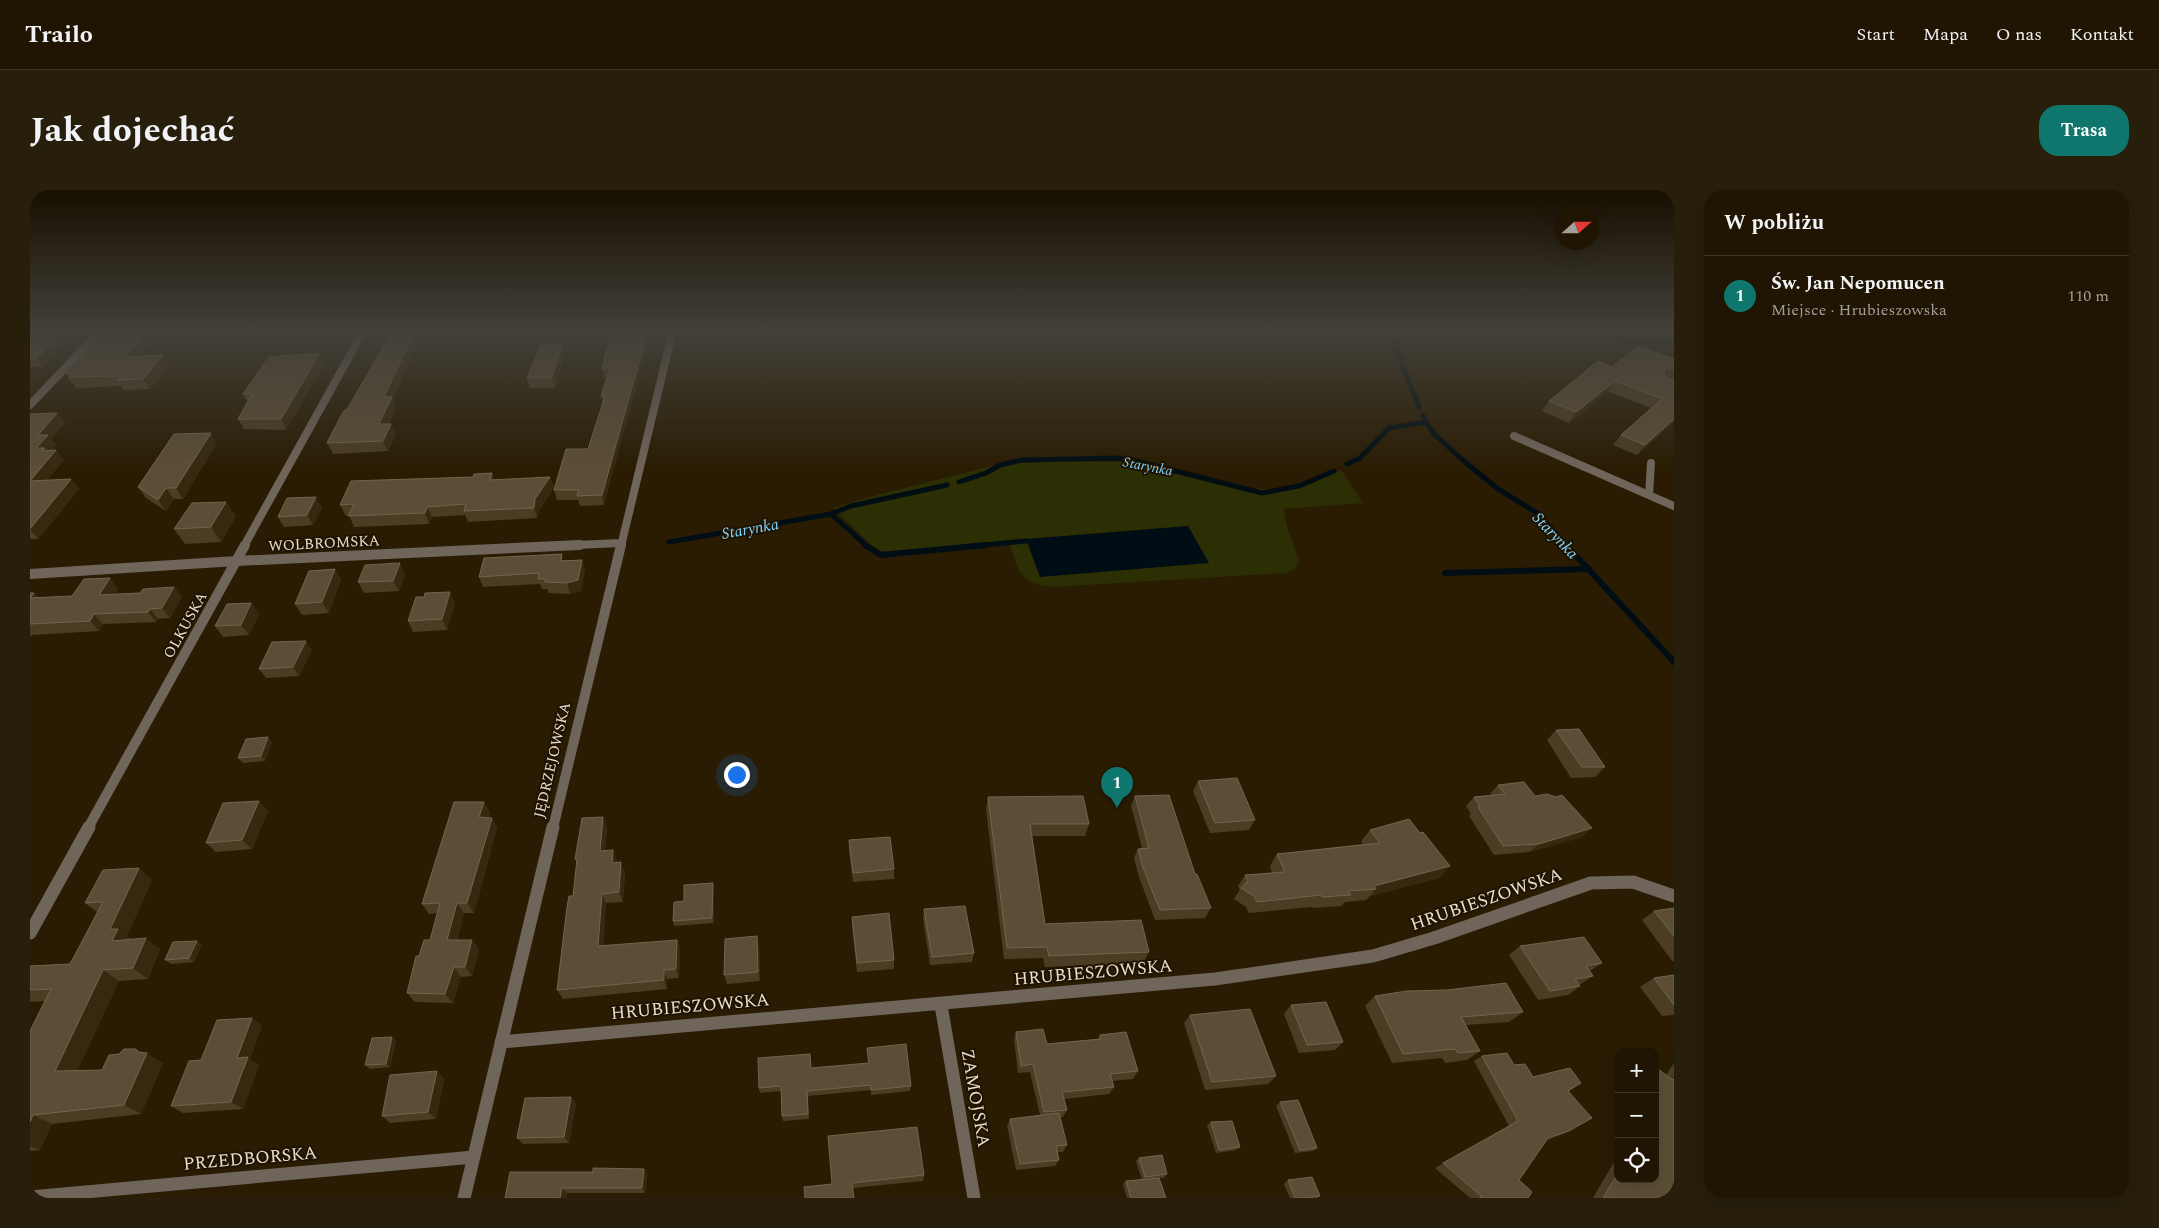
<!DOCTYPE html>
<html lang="pl">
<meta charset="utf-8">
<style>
:root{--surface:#1f1502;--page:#271e0c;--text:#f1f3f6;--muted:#a19f99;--line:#3c3424;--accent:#0f766e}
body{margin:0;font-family:Spectral,serif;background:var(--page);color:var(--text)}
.controls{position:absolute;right:15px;bottom:15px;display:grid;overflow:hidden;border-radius:10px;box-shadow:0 5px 20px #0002}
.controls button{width:45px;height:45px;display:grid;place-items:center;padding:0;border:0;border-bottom:1px solid var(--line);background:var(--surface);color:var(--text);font:25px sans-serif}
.compass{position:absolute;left:1524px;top:15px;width:45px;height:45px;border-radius:50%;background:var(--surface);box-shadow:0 5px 20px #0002;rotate:69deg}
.you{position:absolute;left:706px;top:584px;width:18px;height:18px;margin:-12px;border:4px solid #fff;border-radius:50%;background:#1a73e8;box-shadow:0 0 0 8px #1a73e833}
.badge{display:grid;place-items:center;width:32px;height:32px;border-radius:50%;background:var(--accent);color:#fff;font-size:16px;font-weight:700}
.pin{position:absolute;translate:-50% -41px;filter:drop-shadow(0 1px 2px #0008)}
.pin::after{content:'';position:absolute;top:26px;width:18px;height:15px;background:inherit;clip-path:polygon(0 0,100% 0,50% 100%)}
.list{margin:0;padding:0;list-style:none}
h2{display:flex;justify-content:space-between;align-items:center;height:65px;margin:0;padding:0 20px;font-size:21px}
h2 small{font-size:16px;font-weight:400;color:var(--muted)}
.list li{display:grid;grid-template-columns:32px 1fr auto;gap:15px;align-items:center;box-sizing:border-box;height:80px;padding:0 20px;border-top:1px solid var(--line)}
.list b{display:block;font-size:19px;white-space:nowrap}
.list p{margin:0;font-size:16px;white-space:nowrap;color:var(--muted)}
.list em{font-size:16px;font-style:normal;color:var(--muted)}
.icon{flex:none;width:28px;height:28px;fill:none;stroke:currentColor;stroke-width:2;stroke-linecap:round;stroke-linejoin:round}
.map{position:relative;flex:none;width:1644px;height:1008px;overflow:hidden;border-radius:20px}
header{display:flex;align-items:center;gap:30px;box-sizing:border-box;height:70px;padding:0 25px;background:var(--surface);border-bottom:1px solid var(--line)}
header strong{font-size:24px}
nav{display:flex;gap:28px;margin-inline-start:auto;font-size:18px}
.intro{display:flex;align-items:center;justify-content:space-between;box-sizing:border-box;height:120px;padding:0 30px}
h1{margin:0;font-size:35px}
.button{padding:12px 22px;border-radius:20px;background:var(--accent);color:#fff;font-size:18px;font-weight:700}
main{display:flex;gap:30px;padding:0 30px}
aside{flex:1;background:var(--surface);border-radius:20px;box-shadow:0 5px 20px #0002}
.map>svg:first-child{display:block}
.green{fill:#2b2f03}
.water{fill:#000d14}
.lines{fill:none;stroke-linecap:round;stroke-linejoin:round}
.stream-far1{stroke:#000d14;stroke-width:5}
.stream{stroke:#000d14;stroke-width:6}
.service{stroke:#6f655b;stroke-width:8}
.minor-far2{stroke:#6f655b;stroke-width:8}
.minor-far1{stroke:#6f655b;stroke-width:10}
.minor{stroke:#6f655b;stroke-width:13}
.wall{fill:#4b3d24}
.shaded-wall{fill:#36290f}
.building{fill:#5c4e36;stroke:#71654e}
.labels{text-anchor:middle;stroke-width:4;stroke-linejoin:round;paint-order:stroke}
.far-water-label{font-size:14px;font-style:italic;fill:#80d7fd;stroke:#1f1300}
.street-label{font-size:15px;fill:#e7decf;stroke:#1f1300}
.water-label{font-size:16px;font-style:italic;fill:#80d7fd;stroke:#1f1300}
.near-street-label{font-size:18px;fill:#e7decf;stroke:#1f1300}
</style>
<header>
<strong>Trailo</strong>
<nav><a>Start</a><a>Mapa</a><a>O nas</a><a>Kontakt</a></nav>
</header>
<div class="intro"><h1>Jak dojechać</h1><a class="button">Trasa</a></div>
<main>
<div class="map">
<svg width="1644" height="1008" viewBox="0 0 1644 1008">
<rect width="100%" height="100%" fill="#291c02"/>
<path class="green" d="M 1015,272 L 1112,272 L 1218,298 L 1247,300 L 1311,280 L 1333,313 L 1254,319 L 1256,333 L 1269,371 L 1265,379 L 1256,383 L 1022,397 C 989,394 988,379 979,352 L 849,362 L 803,318 L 832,309 L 969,274 Z"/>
<path class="water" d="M 1158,336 L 1179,373 L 1010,387 L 996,349 Z"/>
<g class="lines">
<path class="stream-far1" d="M 1362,140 L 1365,156 L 1389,217
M 1545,140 L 1611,153 L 1644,150
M 1396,232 L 1404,244 L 1435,272 L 1468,299 L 1507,323 L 1537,356
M 1317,274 L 1330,268 L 1359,238 L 1396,232 L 1393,226
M 929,292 L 956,283 L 970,275 L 992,270 L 1086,268 L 1102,270 L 1232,303 L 1269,296 L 1304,281
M 801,324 L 837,356
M 639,352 L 801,324 L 821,316 L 917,295
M 943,356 L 996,351"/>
<path class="stream" d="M 835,355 L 851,365 L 956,355
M 1536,355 L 1644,472
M 1415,383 L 1559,379"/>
<path class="service" d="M 1484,246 L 1644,316
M 1619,305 L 1621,273"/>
<path class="minor-far2" d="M 0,215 L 71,140
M 214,356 L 334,140
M 524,356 L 590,353
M 591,356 L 643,140"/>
<path class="minor-far1" d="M 0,384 L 207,371 L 550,355
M 58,638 L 215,355
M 523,638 L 591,355"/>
<path class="minor" d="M 0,743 L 59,637
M 911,815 L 944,1008
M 471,852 L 1185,789 L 1343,766 L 1404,748 L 1561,693 L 1603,692 L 1644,706
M 0,1007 L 444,967
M 434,1008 L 523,637"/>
</g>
<path class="wall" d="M 0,140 L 13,177 L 0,177 Z
M 363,140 L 388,140 L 391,147 L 363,209 L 366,217 L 359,234 L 361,234 L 366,244 L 358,261 L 303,264 L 297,253 Z
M 582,140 L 574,315 L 550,316 L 548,310 L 527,310 L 524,300 L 558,259 L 573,213 L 571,206 L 577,187 L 574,188 L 572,178 Z
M 532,155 L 534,165 L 525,198 L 500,198 L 497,188 Z
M 133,165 L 139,176 L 120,199 L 94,200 L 91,196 L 46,198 L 44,194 L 42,194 L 35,183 L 111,166 Z
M 1644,169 L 1644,232 L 1607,265 L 1583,255 L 1591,245 L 1621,218 L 1578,201 L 1539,233 L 1512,221 L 1519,211 L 1582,177 Z
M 295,173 L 256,240 L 214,239 L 208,229 L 218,212 L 213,204 Z
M 0,224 L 35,233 L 21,249 L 26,255 L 21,260 L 26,260 L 34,270 L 17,290 L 41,289 L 49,299 L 8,349 L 0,349 Z
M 187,253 L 153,309 L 144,309 L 136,321 L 116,308 L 108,297 Z
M 462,283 L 464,290 L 520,287 L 524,298 L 509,320 L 507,328 L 438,332 L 435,325 L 402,327 L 399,334 L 324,337 L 319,325 L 316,326 L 310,315 Z
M 292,318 L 283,335 L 254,337 L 248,327 Z
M 206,326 L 191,352 L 155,354 L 144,339 Z
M 534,370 L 552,370 L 555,380 L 551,401 L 540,404 L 519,403 L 517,399 L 512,399 L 510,394 L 453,397 L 449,387 Z
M 305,379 L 311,390 L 299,423 L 272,425 L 265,414 Z
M 375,384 L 369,401 L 334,403 L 328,392 Z
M 80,388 L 88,399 L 85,404 L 110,403 L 144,397 L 152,407 L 140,428 L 128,429 L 126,432 L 73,434 L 69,441 L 2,445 L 0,447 L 0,403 L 4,403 L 9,408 L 42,406 Z
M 221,413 L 229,424 L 219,445 L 193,447 L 185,436 Z
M 425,413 L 417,440 L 383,442 L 378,431 Z
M 282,460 L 269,486 L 236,488 L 229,479 Z
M 1526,540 L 1575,577 L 1565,587 L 1541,588 L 1517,550 Z
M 242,552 L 235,571 L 213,573 L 208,568 Z
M 1168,591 L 1225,630 L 1219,640 L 1180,643 L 1163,601 Z
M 1468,595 L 1505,606 L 1552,647 L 1499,662 L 1464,665 L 1439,626 L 1441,624 L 1436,616 L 1444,607 L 1461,605 L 1460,604 Z
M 1105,606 L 1165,684 L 1181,718 L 1175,728 L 1125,730 L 1109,687 L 1104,668 L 1108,659 L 1112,658 L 1101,616 Z
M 958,607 L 1059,634 L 1055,646 L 1002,646 L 1015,734 L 1119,762 L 1113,773 L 1015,777 L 1013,768 L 974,769 L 956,619 Z
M 229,611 L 238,621 L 222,659 L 186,662 L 176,653 Z
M 454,612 L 460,623 L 458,628 L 462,628 L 467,638 L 444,723 L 434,723 L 427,750 L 442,750 L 449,759 L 442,786 L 431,787 L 423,813 L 385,812 L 377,803 L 389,766 L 400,750 L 407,723 L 399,724 L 392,714 Z
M 573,627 L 577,637 L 575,661 L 587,670 L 587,672 L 595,682 L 593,712 L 576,713 L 573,756 L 647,750 L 650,759 L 649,788 L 637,789 L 637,799 L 533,809 L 527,800 L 543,706 L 547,672 L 545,669 Z
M 1340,640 L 1390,643 L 1420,676 L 1409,688 L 1340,706 L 1336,710 L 1315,712 L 1311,716 L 1283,718 L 1282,717 L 1219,723 L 1216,717 L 1204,709 L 1210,700 L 1208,696 L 1215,685 L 1242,683 L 1240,676 L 1247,664 L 1333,654 L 1331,651 Z
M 819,650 L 864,679 L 864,689 L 823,692 L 819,660 Z
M 109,678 L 122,690 L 97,746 L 102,749 L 130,759 L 118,789 L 89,791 L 47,881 L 72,880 L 89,864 L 106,859 L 133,873 L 111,924 L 22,934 L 10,960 L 0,961 L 0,841 L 15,811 L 0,812 L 0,776 L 40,774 L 67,722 L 55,713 Z
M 684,697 L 684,733 L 644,736 L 643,731 L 654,711 Z
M 1644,718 L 1644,771 L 1642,771 L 1612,730 L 1624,721 Z
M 894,719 L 944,763 L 942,772 L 900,775 L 893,729 Z
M 822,727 L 864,770 L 864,779 L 827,782 L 822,736 Z
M 172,755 L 164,772 L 141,774 L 135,770 Z
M 729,755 L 730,791 L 697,794 L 694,785 Z
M 1490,756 L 1572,773 L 1560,781 L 1563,786 L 1549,795 L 1550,796 L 1538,805 L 1508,810 L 1479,765 Z
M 1644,785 L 1644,825 L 1632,826 L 1610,797 L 1624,788 Z
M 1345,806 L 1493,822 L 1479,832 L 1436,835 L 1450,861 L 1437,870 L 1415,873 L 1412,868 L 1362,873 L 1335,816 Z
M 1261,815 L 1313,852 L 1305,860 L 1269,863 L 1254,824 Z
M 1160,825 L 1246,886 L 1238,894 L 1175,900 L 1154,833 Z
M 222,828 L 232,836 L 220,869 L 229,875 L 213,919 L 153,923 L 141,916 L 171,870 Z
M 986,842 L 1017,854 L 1068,849 L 1070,845 L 1108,881 L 1103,889 L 1082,891 L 1084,897 L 1079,904 L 1034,909 L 1037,920 L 1033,927 L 1030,927 L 1037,955 L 1033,962 L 1027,962 L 1029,970 L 1025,976 L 986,980 L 977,936 L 980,929 L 1010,925 L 1000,882 L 988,883 L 984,849 Z
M 362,847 L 366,851 L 360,877 L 340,879 L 335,875 Z
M 837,858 L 881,896 L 880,901 L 841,905 L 841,900 L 778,906 L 779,929 L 753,931 L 752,926 L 751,901 L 730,903 L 729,898 L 781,878 L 838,873 Z
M 1452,866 L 1484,875 L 1503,887 L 1538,901 L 1539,941 L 1529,946 L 1517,950 L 1489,990 L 1498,1008 L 1440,1008 L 1405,978 L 1479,936 L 1444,871 Z
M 1644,873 L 1644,1008 L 1563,1008 L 1588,965 L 1588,989 L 1625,989 L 1625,877 L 1636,885 Z
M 407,881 L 414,889 L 406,929 L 360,933 L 352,926 Z
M 1588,893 L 1588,900 L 1585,898 Z
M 541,907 L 546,914 L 539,953 L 493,954 L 487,948 Z
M 1250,912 L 1287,958 L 1283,961 L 1265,963 L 1246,916 Z
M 1181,932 L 1210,957 L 1206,960 L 1186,963 L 1177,935 Z
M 1109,968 L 1137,984 L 1134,988 L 1129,988 L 1136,1008 L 1097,1008 L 1093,994 L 1096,991 L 1112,990 L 1106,971 Z
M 614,979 L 617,984 L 615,1003 L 537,1003 L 536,1008 L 475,1008 L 563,982 Z
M 894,985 L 893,991 L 823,998 L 774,997 Z
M 1258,990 L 1290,1006 L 1287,1008 L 1260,1008 L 1254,994 Z"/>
<path class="shaded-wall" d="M 34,140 L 49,140 L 13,177 L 7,168 Z
M 118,140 L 133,140 L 102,177 L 95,167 Z
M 385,140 L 388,140 L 391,147 L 363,209 L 366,217 L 354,245 L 349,234 L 354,207 Z
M 618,140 L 622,140 L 574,315 L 572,305 Z
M 532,155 L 534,165 L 525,198 L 522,187 Z
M 290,163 L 295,173 L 256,240 L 251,229 Z
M 133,165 L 139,176 L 120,199 L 113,189 Z
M 1641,178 L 1633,189 L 1634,181 Z
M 1585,191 L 1578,201 L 1539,233 L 1546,222 Z
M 27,223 L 35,233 L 21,249 L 26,255 L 19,263 L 26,260 L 34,270 L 8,301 L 0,291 L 8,245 Z
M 1644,229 L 1644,232 L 1607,265 L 1615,255 Z
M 361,234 L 366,244 L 358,261 L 353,251 Z
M 181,243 L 187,253 L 153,309 L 146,298 Z
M 462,283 L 466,294 L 460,290 Z
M 520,287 L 524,298 L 509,320 L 507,328 L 504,318 L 505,309 Z
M 41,289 L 49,299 L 8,349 L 0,339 Z
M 136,298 L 144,309 L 136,321 L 128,310 Z
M 286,307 L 292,318 L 283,335 L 277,325 Z
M 196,312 L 206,326 L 191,352 L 181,337 Z
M 397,317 L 402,327 L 399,334 L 395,323 Z
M 552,370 L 555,380 L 551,401 L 540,404 L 537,393 Z
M 370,373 L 375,384 L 369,401 L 363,391 Z
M 305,379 L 311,390 L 299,423 L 292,412 Z
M 80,388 L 88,399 L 77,415 L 69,405 Z
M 144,397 L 152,407 L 140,428 L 132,418 Z
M 420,402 L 425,413 L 417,440 L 412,429 Z
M 4,403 L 14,413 L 0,408 Z
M 221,413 L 229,424 L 219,445 L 211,435 Z
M 120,419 L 128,429 L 126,432 L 118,422 Z
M 64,424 L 73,434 L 69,441 L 60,431 Z
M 276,451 L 282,460 L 269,486 L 263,477 Z
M 238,547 L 242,552 L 235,571 L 231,566 Z
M 229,611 L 238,621 L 222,659 L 212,650 Z
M 454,612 L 460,623 L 455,638 L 449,627 Z
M 573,627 L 577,637 L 574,671 L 570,661 Z
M 462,628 L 467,638 L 444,723 L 437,713 Z
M 1562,638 L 1552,647 L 1499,662 L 1509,654 Z
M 583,660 L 587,670 L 586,683 L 582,673 Z
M 591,672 L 595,682 L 593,712 L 589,702 Z
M 1420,676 L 1409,688 L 1340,706 L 1346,699 L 1344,696 Z
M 109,678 L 122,690 L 97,746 L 103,750 L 82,751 L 80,739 Z
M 683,693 L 684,697 L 684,733 L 682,728 Z
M 572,704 L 576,713 L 572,765 L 568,756 Z
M 427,713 L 434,723 L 424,759 L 417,750 Z
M 727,746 L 729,755 L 730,791 L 728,782 Z
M 116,748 L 130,759 L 118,789 L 103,778 Z
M 442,750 L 449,759 L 442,786 L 435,777 Z
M 647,750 L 650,759 L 649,788 L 646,779 Z
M 167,751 L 172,755 L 164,772 L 159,768 Z
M 424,777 L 431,787 L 423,813 L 415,804 Z
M 73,780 L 89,791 L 43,891 L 25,881 Z
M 634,780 L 637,789 L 637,799 L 634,790 Z
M 222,828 L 232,836 L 220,869 L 229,875 L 213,919 L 201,912 L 207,868 Z
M 362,847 L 366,851 L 360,877 L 356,874 Z
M 106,859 L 116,865 L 117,863 L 133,873 L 111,924 L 94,915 L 108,862 Z
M 407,881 L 414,889 L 406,929 L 398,922 Z
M 541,907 L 546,914 L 539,953 L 534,947 Z
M 3,925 L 22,934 L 10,960 L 0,956 L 0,932 Z
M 1539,941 L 1529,946 L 1509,952 L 1518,948 Z
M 614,979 L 617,984 L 615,1003 L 612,998 Z
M 532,998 L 537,1003 L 536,1008 L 530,1008 Z"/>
<path class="building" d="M 0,140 L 34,140 L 7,168 L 0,168 Z
M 76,140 L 118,140 L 95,167 L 133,165 L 113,189 L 87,190 L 91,186 L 39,187 L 43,183 L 35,183 Z
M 363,140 L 385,140 L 354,207 L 362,207 L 349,234 L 361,234 L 353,251 L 297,253 L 313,222 L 318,218 Z
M 582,140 L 618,140 L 572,305 L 547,306 L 549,300 L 524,300 L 536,259 L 558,259 L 575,206 L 571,206 L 580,178 L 572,178 Z
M 511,155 L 532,155 L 522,187 L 497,188 Z
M 1608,156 L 1644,169 L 1644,180 L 1641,178 L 1634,181 L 1635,187 L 1644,191 L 1644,229 L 1615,255 L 1591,245 L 1632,209 L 1585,191 L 1546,222 L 1519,211 L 1568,171 L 1582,177 Z
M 290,163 L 251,229 L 208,229 L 222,204 L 213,204 L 239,167 Z
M 27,223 L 8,245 L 18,245 L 6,258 L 15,258 L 12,261 L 26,260 L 0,291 L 0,224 Z
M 181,243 L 146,298 L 136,298 L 128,310 L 108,297 L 144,244 Z
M 462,283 L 460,290 L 520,287 L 505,309 L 504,318 L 434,321 L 436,314 L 397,317 L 395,323 L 318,326 L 324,314 L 310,315 L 321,291 L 443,287 L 444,284 Z
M 41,289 L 0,339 L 0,291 Z
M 286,307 L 277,325 L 248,327 L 257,308 Z
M 196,312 L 181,337 L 144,339 L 162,313 Z
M 532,364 L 531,371 L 552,370 L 548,390 L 537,393 L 515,392 L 515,389 L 508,389 L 509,383 L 449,387 L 454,368 Z
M 370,373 L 363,391 L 328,392 L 335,375 Z
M 305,379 L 292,412 L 265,414 L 279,381 Z
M 80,388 L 69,405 L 110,403 L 113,399 L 144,397 L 132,418 L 120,419 L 118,422 L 64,424 L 60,431 L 0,434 L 0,403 L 4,403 L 0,408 L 42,406 L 54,389 Z
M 420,402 L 412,429 L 378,431 L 386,407 L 394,407 L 395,403 Z
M 221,413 L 211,435 L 185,436 L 197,414 Z
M 276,451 L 263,477 L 229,479 L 242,452 Z
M 1549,539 L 1575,577 L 1552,577 L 1526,540 Z
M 238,547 L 231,566 L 208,568 L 216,549 Z
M 1207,588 L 1225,630 L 1185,633 L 1168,591 Z
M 1494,592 L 1505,606 L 1517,604 L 1526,607 L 1532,605 L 1562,638 L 1509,654 L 1473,656 L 1448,617 L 1450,617 L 1444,607 L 1475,604 L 1468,595 Z
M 1139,605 L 1165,684 L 1167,684 L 1181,718 L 1130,720 L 1113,678 L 1108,659 L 1119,658 L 1105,606 Z
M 1053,606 L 1059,634 L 1000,634 L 1015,734 L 1111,730 L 1119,762 L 1019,766 L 1017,757 L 977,758 L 958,607 Z
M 229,611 L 212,650 L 176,653 L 193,613 Z
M 424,612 L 454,612 L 449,627 L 462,628 L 437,713 L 427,713 L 417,750 L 442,750 L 435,777 L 424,777 L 415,804 L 377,803 L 386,766 L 389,766 L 394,750 L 400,750 L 410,713 L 392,714 Z
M 573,627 L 570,661 L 583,660 L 582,673 L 591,672 L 589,702 L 572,704 L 568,756 L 647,750 L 646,779 L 634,780 L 634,790 L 527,800 L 537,717 L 539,706 L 543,706 L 547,669 L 545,669 L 552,628 Z
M 1379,629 L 1390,643 L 1393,642 L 1420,676 L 1344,696 L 1346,699 L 1318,701 L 1321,705 L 1292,707 L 1291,705 L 1227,712 L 1224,706 L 1211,698 L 1218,691 L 1215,685 L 1255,682 L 1247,664 L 1350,653 L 1340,640 Z
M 860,647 L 864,679 L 823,683 L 819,650 Z
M 109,678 L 80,739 L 88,739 L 82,751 L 116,748 L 103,778 L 73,780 L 25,881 L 72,880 L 79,865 L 89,864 L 94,859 L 106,859 L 108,862 L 117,863 L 94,915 L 3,925 L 0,932 L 0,841 L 21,799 L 0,800 L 0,776 L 40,774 L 73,712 L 55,713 L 73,680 Z
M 683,693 L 682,728 L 643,731 L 644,712 L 654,711 L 654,695 Z
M 935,716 L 944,763 L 902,767 L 894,719 Z
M 1644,718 L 1644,746 L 1624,721 Z
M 859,723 L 864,770 L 827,773 L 822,727 Z
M 727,746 L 728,782 L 694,785 L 695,749 Z
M 1554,747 L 1572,773 L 1556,776 L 1563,786 L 1545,789 L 1550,796 L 1520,801 L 1490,756 Z
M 167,751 L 159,768 L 135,770 L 143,752 Z
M 1644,785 L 1644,815 L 1624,788 Z
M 1476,793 L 1493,822 L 1431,827 L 1450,861 L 1428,863 L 1425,859 L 1373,864 L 1345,806 L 1377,801 L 1417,800 Z
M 1296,812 L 1313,852 L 1277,855 L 1261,815 Z
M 1220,819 L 1246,886 L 1182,892 L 1160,825 Z
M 222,828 L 207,868 L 218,867 L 201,912 L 141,916 L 159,871 L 171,870 L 187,830 Z
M 1013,839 L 1017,854 L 1071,849 L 1070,845 L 1096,842 L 1108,881 L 1080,884 L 1084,897 L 1032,902 L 1037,920 L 1014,922 L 1003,874 L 991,876 L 986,842 Z
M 362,847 L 356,874 L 335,875 L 342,848 Z
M 876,854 L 881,896 L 841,900 L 841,895 L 777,901 L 778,924 L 752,926 L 751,896 L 729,898 L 728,868 L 780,864 L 781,878 L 839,873 L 837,858 Z
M 1477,863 L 1484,875 L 1495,874 L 1503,887 L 1540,878 L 1551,893 L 1538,901 L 1562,928 L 1539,941 L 1518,948 L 1489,990 L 1502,1002 L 1498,1008 L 1450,1008 L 1451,1006 L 1413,973 L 1488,931 L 1452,866 Z
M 1625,877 L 1643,890 L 1644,889 L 1644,1008 L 1573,1008 L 1588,983 L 1588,989 L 1625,989 L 1625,917 L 1628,913 L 1625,911 Z
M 407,881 L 398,922 L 352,926 L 360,885 Z
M 541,907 L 534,947 L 487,948 L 495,908 Z
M 1268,910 L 1287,958 L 1270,960 L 1250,912 Z
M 1029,923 L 1037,955 L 1026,956 L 1029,970 L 990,974 L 980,929 Z
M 1202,931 L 1210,957 L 1189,960 L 1181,932 Z
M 887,937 L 894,985 L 822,993 L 824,1008 L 775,1008 L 774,997 L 802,994 L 798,946 Z
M 1132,965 L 1137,984 L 1115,987 L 1109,968 Z
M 563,978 L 614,979 L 612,998 L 532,998 L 530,1008 L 475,1008 L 480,982 L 563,982 Z
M 1282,987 L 1290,1006 L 1275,1008 L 1265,1008 L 1258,990 Z
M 1129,988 L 1136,1008 L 1101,1008 L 1096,991 Z"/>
<linearGradient id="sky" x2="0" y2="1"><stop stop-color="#170f01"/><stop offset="0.5" stop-color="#434039"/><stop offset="1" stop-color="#434039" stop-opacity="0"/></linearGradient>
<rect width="1644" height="281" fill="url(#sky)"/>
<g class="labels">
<g class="far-water-label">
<text transform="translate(1118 276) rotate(11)" y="5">Starynka</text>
</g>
<g class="street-label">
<text transform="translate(294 353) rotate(-3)" y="5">WOLBROMSKA</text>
<text transform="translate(155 435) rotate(-61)" y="5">OLKUSKA</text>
<text transform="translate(522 570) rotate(-77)" y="5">JĘDRZEJOWSKA</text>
</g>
<g class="water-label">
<text transform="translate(720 338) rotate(-10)" y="6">Starynka</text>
<text transform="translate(1526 345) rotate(46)" y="6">Starynka</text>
</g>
<g class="near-street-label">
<text transform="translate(1456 709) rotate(-19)" y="6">HRUBIESZOWSKA</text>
<text transform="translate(1063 782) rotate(-5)" y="6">HRUBIESZOWSKA</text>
<text transform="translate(660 816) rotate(-5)" y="6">HRUBIESZOWSKA</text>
<text transform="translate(946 908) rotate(80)" y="6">ZAMOJSKA</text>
<text transform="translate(220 968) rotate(-5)" y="6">PRZEDBORSKA</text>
</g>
</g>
</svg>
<div class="controls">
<button>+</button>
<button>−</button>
<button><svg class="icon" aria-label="locate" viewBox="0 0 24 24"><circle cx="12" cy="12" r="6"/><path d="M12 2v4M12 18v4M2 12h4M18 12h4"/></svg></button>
</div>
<svg class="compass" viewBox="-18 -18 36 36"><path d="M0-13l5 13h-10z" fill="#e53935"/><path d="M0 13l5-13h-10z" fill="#a19f99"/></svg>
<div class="you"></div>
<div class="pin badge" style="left:1087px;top:618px">1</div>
</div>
<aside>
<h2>W pobliżu<small></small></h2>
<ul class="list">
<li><span class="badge">1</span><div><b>Św. Jan Nepomucen</b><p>Miejsce · Hrubieszowska</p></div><em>110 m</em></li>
</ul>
</aside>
</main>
